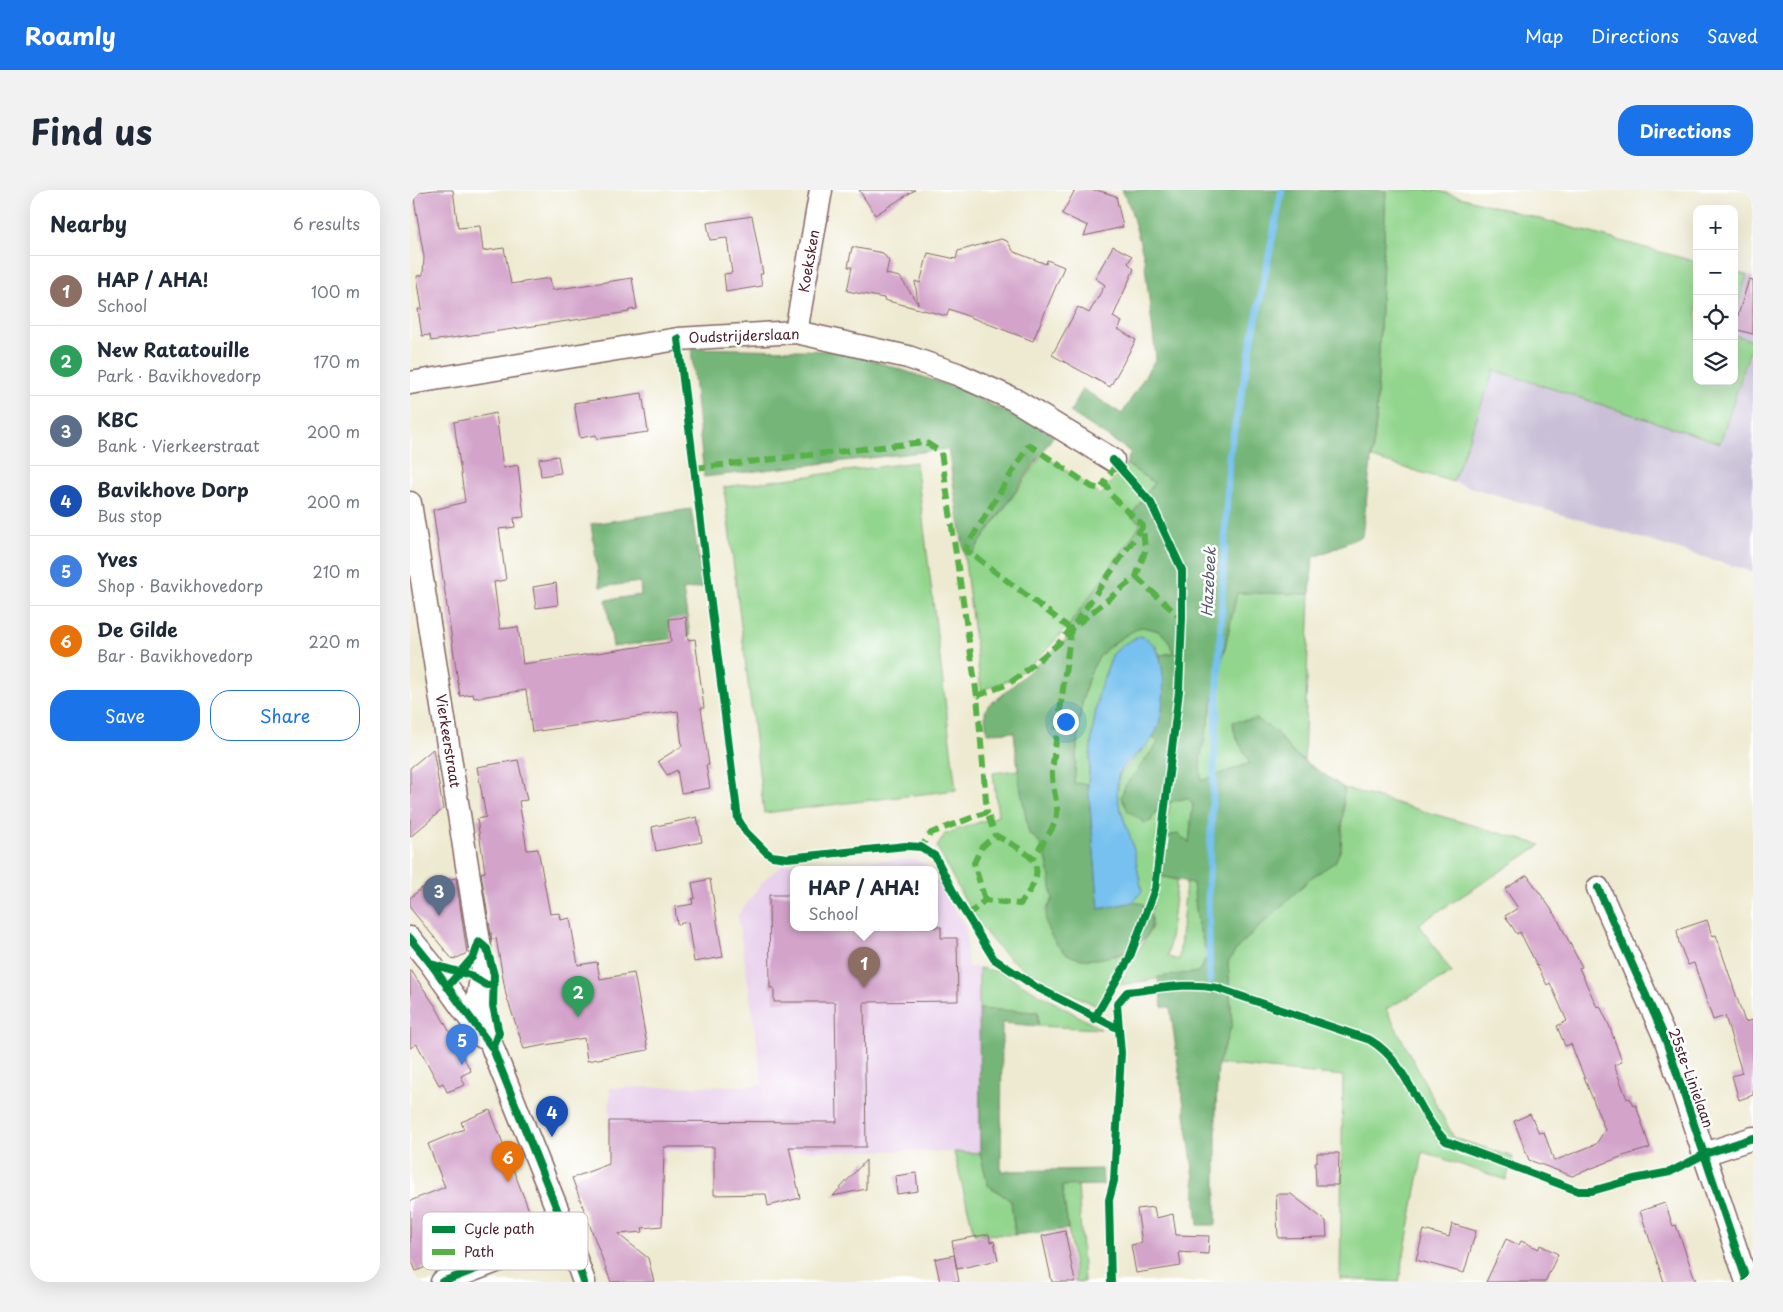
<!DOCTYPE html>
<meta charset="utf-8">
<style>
:root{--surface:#fff;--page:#f2f2f3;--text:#1f2937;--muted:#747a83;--line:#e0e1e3;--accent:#1a73e8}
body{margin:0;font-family:"Playpen Sans",sans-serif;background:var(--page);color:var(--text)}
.controls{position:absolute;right:15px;top:15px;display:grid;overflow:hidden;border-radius:10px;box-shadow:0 5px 20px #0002}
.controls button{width:45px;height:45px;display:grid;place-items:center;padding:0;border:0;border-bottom:1px solid var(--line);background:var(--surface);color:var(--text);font:25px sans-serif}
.you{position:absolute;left:655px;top:531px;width:18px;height:18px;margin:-12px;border:4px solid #fff;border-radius:50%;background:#1a73e8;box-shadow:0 0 0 8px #1a73e833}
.badge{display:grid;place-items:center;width:32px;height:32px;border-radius:50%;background:var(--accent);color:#fff;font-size:16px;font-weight:700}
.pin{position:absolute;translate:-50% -41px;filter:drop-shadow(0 1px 2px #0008)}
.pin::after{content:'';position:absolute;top:26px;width:18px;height:15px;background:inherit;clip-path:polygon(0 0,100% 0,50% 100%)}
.popup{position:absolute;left:380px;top:676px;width:148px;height:65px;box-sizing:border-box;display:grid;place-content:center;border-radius:10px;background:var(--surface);filter:drop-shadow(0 1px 4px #0005);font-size:16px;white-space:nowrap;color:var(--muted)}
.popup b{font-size:19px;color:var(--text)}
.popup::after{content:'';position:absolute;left:50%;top:100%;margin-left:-10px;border:10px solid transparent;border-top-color:var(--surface)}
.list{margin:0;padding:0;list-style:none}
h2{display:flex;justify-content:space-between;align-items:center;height:65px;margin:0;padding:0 20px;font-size:21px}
h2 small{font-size:16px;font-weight:400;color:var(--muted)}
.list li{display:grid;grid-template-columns:32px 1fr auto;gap:15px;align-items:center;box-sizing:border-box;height:70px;padding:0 20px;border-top:1px solid var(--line)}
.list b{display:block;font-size:19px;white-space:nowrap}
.list p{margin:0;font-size:16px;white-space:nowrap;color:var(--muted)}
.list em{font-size:16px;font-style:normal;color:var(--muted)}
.actions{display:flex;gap:10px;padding:15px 20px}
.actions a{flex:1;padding:11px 0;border:1px solid var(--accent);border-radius:20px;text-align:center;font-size:18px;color:var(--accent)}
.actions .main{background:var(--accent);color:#fff}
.icon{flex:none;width:28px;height:28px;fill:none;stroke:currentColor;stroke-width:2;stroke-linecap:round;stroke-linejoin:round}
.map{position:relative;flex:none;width:1343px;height:1092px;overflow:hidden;border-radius:20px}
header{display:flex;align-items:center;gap:30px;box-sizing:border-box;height:70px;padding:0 25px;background:var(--accent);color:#fff}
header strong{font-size:24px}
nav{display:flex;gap:28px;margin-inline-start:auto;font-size:18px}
.intro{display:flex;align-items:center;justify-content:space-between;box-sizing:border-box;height:120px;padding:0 30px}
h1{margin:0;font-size:35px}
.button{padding:12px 22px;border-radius:20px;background:var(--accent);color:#fff;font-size:18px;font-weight:700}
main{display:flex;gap:30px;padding:0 30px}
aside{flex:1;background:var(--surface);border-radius:20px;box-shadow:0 5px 20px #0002}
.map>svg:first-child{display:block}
.built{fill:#e9d1ed}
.industrial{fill:#c9bfd7}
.green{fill:#92d58d;stroke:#6e7a5c}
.forest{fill:#75b678;stroke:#606a52}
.water{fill:#76c1ef;stroke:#60708d}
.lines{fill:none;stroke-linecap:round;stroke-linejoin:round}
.stream{stroke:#76c1ef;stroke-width:7}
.building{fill:#d3a3ca}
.minor-casing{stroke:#836665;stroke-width:25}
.minor{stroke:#fff;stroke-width:22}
.quiet{stroke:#57b146;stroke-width:6;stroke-dasharray:12 6;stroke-linecap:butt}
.cycleway-casing{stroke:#fff;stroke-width:11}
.cycleway{stroke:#00873e;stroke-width:8}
.labels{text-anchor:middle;stroke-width:5;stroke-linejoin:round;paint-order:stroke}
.street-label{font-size:14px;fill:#4a1f2b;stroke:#fff}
.water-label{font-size:15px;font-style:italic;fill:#595870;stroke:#fff}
.key{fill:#fff;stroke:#c9bcbf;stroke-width:1}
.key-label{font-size:14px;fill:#4a1f2b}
</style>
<header>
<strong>Roamly</strong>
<nav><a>Map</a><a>Directions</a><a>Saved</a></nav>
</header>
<div class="intro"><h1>Find us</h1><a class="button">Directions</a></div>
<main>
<aside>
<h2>Nearby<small>6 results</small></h2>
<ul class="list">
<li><span class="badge" style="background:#8d6e63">1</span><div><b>HAP / AHA!</b><p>School</p></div><em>100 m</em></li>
<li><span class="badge" style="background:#2e9e5b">2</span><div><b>New Ratatouille</b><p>Park · Bavikhovedorp</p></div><em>170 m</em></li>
<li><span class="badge" style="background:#5c6f8a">3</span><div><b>KBC</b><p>Bank · Vierkeerstraat</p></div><em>200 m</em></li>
<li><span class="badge" style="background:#1a4fb4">4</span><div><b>Bavikhove Dorp</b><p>Bus stop</p></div><em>200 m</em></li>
<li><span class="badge" style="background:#3f7fe0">5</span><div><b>Yves</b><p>Shop · Bavikhovedorp</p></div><em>210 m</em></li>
<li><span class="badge" style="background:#e8710a">6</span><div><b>De Gilde</b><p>Bar · Bavikhovedorp</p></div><em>220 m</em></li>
</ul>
<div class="actions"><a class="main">Save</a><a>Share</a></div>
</aside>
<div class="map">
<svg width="1343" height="1092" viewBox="0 0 1343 1092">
<rect width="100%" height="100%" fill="#fff"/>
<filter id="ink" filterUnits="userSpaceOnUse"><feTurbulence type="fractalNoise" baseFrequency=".02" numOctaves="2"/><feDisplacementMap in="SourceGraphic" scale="10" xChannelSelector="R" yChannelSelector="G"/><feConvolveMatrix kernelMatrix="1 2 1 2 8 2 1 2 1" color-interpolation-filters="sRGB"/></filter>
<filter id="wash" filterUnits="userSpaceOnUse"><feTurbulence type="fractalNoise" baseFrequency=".0096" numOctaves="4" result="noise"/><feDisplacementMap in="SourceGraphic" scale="20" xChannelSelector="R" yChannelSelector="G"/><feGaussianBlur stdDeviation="1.12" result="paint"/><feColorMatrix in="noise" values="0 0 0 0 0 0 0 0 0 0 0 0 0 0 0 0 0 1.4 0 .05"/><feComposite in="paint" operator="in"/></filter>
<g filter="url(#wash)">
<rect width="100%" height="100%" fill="#eeead1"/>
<path class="built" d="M 506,669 L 520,679 L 384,679 L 384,737 L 524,737 L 524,686 L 556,738 L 558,777 L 569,778 L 570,963 L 507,961 L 199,961 L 200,898 L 353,895 L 328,725 L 356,688 L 374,674 Z"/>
<path class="industrial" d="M 1337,85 L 1343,87 L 1343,151 L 1324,145 L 1324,128 Z
M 1343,155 L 1343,382 L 1043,292 L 1083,180 L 1310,253 Z"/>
<path class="green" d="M 976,0 L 1025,0 L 1287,72 L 1287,191 L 1324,191 L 1324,145 L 1343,151 L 1310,253 L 1084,180 L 1043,292 L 962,268 L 966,231 Z
M 1324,82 L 1337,85 L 1324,128 Z
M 633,264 L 691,305 L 716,274 L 744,293 L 721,326 L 731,334 C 698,380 649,462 600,489 C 591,494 580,497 571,500 L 554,364 L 562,364 Z
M 506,272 L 546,600 L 354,623 L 314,297 Z
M 827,403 L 900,404 L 894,570 L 884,564 L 866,542 L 823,532 L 825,545 L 840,573 L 791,591 L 790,569 Z
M 730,437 C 750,439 758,444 763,463 L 750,465 L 745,454 L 703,464 C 684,505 682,549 678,594 L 664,594 C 668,557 667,496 690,466 C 701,453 716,445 730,437 Z
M 743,548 L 748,553 L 715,596 L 741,631 L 745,623 L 754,616 L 744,698 L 737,719 L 733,714 L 723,712 L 732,701 L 721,651 L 707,608 L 709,585 Z
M 608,580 L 619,644 C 640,654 639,689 643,709 L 635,721 L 704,767 L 717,761 L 687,816 C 660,803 619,786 597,766 C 565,737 547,694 527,657 L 535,644 L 588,626 L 583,583 Z
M 934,598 L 1131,655 L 1009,734 L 1042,783 L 976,819 L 1044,948 L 1103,967 L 1096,990 L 1013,962 L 989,1092 L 930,1089 L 933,886 L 808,874 L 822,834 L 818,772 L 828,757 L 902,687 L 925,672 L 931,659 Z
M 777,608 L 783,614 L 779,654 L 757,646 L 753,652 L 760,611 Z
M 750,686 L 767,690 L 758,767 L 769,770 L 776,692 L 783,693 L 788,735 L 798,766 L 788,782 L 709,795 L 742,737 L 741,723 Z
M 569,778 L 590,782 L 691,839 L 628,836 L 628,822 L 569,819 Z
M 544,962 L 570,963 L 578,995 L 601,1011 L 605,1045 L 564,1044 Z
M 668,995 L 674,1092 L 666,1092 L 652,996 Z"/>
<path class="forest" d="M 712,0 L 976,0 L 966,231 L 952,346 L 903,368 L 900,404 L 827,403 L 790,569 L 791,591 L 840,573 L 825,545 L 823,532 L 847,529 L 866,542 L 884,564 L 934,598 L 931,659 L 925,672 L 902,687 L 828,757 L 818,772 L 822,834 L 808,874 L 806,917 L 806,1035 L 788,1035 L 783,980 L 760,817 L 752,817 L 748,787 L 788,782 L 798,766 L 788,735 L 783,693 L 750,686 L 753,652 L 757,646 L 768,644 L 779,653 L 783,614 L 777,608 C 761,611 748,615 741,631 L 735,633 L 718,621 L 711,607 L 715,596 L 748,553 L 743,548 C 757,520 753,495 750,465 L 763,463 C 758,444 750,439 730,437 C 716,445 701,453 690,466 C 667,496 668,557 664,593 L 678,594 L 689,719 L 723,712 L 733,714 C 766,752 689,779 661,766 C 651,761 645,753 640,744 C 633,730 635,722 643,709 C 639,689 640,653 619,644 L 609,590 L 604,542 L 577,543 C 575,522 570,518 591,506 L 663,443 L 660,434 L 731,334 L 721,326 L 744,293 L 716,274 L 721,262 L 660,222 L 673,199 L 712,224 L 746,168 L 734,67 L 720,17 Z
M 281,158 L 435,161 L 546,198 L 644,245 L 562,364 L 554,364 L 538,259 L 294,287 Z
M 281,319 L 293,397 L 273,400 L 280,446 L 203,457 L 196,410 L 231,405 L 230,392 L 190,397 L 181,334 Z
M 569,819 L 628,822 L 628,836 L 592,833 L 591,981 L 692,979 L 693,995 L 652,996 L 658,1039 L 605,1045 L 601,1011 L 578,995 L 570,963 Z"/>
<path class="water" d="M 730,446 C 761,451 757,527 743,547 C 736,559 711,574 708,587 C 704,610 714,628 721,649 C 726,666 728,684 732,701 L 723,712 L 689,719 L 678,594 L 682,544 L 689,501 L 703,464 L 714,454 Z"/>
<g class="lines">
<path class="stream" d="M 800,791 L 798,704 L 819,265 L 872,0"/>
</g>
<g id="blocks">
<path class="building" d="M 24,0 L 43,0 L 48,38 L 70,36 L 73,61 L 94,58 L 101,94 L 140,88 L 142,100 L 222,88 L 227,119 L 219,120 L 219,122 L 21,151 L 20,145 L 12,146 L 8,119 L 12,119 L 7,86 L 13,85 L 14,67 L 3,3 Z
M 449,0 L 505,0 L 465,25 Z
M 665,0 L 687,0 L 706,6 L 713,37 L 674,46 L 678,36 L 652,24 Z
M 342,26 L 353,84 L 350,84 L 352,96 L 316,102 L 314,84 L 322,83 L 317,48 L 300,50 L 297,33 Z
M 591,49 L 597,51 L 604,62 L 636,74 L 637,70 L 654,77 L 623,151 L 539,119 L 537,126 L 474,110 L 474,108 L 437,101 L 442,77 L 438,77 L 442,57 L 473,63 L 479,71 L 476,84 L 490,87 L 508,114 L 505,91 L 510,93 L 518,63 L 546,69 L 548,61 Z
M 703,56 L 722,66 L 718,73 L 724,79 L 703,127 L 712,132 L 708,139 L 726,150 L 700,197 L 642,165 L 668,117 L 679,123 L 695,95 L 685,88 Z
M 1339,89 L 1343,90 L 1343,144 L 1324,139 Z
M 232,203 L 238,242 L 187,249 L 186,245 L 170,248 L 164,213 Z
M 86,223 L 93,278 L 108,275 L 114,327 L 104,328 L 105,337 L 89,339 L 96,390 L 84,392 L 90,439 L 108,437 L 113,474 L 261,452 L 259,429 L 276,427 L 278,450 L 285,449 L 294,518 L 291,518 L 299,575 L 296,575 L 300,598 L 271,603 L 267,580 L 257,585 L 248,571 L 272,556 L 268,521 L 122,542 L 116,500 L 64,508 L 63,504 L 50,506 L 23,320 L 55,312 L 44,232 Z
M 148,266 L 151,283 L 131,286 L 129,269 Z
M 146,393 L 148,415 L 126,418 L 123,397 Z
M 23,559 L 33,619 L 0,647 L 0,578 Z
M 108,570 L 117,610 L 109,611 L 117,660 L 128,659 L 140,724 L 150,723 L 151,730 L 160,728 L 168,775 L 187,772 L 190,789 L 224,783 L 238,860 L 177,871 L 174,848 L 114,859 L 96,805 L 86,748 L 82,750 L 71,683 L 75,682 L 67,629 L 76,627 L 67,577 Z
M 287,627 L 292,652 L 246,661 L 242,637 Z
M 1117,685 L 1146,726 L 1172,777 L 1169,778 L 1187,817 L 1190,816 L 1199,835 L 1212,872 L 1204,875 L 1217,909 L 1220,908 L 1223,916 L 1226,915 L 1240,958 L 1213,966 L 1162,986 L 1119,970 L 1104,931 L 1120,924 L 1129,943 L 1134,942 L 1144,971 L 1186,954 L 1195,940 L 1161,854 L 1155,856 L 1147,836 L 1157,831 L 1140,793 L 1137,795 L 1110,742 L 1107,744 L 1095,726 L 1108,718 L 1095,699 Z
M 46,688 L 57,763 L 43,770 L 0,718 L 0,708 L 18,693 Z
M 300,689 L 313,767 L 284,772 L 278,732 L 267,734 L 265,717 L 283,714 L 282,709 L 285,708 L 282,693 Z
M 359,705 L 384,705 L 384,737 L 531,737 L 531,748 L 547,748 L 548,811 L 454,812 L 456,957 L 379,957 L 390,1008 L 358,1016 L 356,1004 L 304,1005 L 304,957 L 254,957 L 252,1036 L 232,1038 L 233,1042 L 208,1044 L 238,1068 L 244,1092 L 201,1092 L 162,988 L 199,974 L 199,931 L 427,932 L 425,812 L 364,812 L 364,798 L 360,798 Z
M 1297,730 L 1302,746 L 1306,745 L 1335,832 L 1343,830 L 1343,905 L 1329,910 L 1322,886 L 1332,883 L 1315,826 L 1303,830 L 1284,773 L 1278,775 L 1269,753 L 1267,740 Z
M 0,779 L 26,817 L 61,881 L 51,886 L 55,895 L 37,902 L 33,893 L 29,895 L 7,854 L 0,858 Z
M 80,920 L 122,1028 L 118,1035 L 6,1081 L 0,1067 L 0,1011 L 35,997 L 18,954 L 54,939 L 51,932 Z
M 907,963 L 929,963 L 928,995 L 906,995 L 905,972 L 907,972 Z
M 456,970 L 456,999 L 423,1006 Z
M 506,983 L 508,1001 L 487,1004 L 485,986 Z
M 866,1004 L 881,1004 L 916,1031 L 917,1047 L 868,1048 Z
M 1255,1013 L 1263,1036 L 1266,1035 L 1286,1092 L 1254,1092 L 1230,1021 Z
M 744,1017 L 746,1028 L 763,1024 L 766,1045 L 799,1046 L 798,1064 L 769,1062 L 771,1076 L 726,1083 L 721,1055 L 732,1053 L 727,1019 Z
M 1042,1034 L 1066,1041 L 1054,1083 L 1006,1070 L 1014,1040 L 1039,1047 Z
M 655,1041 L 665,1092 L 642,1092 L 632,1046 Z
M 579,1044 L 580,1052 L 584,1051 L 588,1070 L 547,1079 L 542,1051 Z
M 1096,1049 L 1109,1055 L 1111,1051 L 1129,1059 L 1130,1055 L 1148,1064 L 1135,1092 L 1076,1092 Z
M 544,1065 L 549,1092 L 530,1092 L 525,1069 Z"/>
</g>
</g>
<g filter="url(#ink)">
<use href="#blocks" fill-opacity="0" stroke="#836665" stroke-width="1"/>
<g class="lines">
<g class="minor-casing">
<path id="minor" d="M 386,142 L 411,0
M 0,193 L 268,149 L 386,142 L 498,167 L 547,184 L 603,209 L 703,270
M 0,313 L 73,777 L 68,806 L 71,822 L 83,859 L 157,1044 L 174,1092
M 1188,698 L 1255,848 L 1337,1092
M 0,748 L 21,774 L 73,847
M 1295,964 L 1343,948
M 32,1092 L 157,1044"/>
</g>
<use href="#minor" class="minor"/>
<path class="quiet" d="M 706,274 L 695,292 L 701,305 L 733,336
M 284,278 L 515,252 L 531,262 L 567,506 L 577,622 L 521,643 L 511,657
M 726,387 L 772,429
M 661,439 L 555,359 L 619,255 L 682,297 L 691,299 L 695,292
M 567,506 L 598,494 L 607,488 L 648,454 L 661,439 L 726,387 L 735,361 L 733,336 L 661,439 L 642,581 C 641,595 648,612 647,624 C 645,639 630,656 622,669
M 575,710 L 564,673 L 571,658 L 585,645
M 557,726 L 575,710 L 610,714 C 643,673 622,665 585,645 L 577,622"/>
<g class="cycleway-casing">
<path id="cycleway" d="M 268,149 L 328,629 L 336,642 L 356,662 L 362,666 L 377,668 L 496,656 L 511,657 L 525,666 L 548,711 L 584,769 L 626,797 L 709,839
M 1188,698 L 1255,848 L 1337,1092
M 0,748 L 21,774 L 83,859 L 157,1044 L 174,1092
M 21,774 L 60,785 L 77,795 L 84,795
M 37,797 L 64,766 L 69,752 L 77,759 L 84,785 L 83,816 L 89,843 L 83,859
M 684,829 L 719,769 L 745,699 L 769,501 L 772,429 L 772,380 L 741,313 L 703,270
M 32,1092 L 157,1044
M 701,1092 L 699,1010 L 704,991 L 711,863 L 707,814 L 717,802 C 748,799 776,792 807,798 L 960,850 C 999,873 1005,921 1036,951 L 1168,1001 L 1182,1001 L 1224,989 L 1260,982 L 1295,964 L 1343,948"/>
</g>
<use href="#cycleway" class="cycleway"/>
</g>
</g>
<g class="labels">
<g class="street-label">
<text transform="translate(399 71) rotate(-80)" y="5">Koeksken</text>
<text transform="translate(334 146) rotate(-2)" y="5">Oudstrijderslaan</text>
<text transform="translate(38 551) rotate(81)" y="5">Vierkeerstraat</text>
<text transform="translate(1281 888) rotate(70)" y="5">25ste-Linielaan</text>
</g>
<g class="water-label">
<text transform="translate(799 392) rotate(-87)" y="5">Hazebeek</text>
</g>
</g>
<rect x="12" y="1022" width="166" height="58" rx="8" class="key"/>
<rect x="22" y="1036" width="23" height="7" fill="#00873e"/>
<rect x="22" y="1059" width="23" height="6" fill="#57b146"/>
<g class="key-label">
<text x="54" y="1044">Cycle path</text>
<text x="54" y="1067">Path</text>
</g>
</svg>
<div class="controls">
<button>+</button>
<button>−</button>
<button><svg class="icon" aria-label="locate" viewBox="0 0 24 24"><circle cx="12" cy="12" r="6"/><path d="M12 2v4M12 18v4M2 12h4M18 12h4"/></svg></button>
<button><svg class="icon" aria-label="layers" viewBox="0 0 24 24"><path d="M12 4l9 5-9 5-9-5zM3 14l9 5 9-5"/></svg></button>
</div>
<div class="you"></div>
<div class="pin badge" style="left:454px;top:798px;background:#8d6e63">1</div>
<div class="popup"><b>HAP / AHA!</b>School</div>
<div class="pin badge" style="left:168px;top:827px;background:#2e9e5b">2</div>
<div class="pin badge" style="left:29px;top:726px;background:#5c6f8a">3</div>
<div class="pin badge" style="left:142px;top:947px;background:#1a4fb4">4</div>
<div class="pin badge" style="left:52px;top:875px;background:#3f7fe0">5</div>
<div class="pin badge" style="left:98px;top:992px;background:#e8710a">6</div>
</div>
</main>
